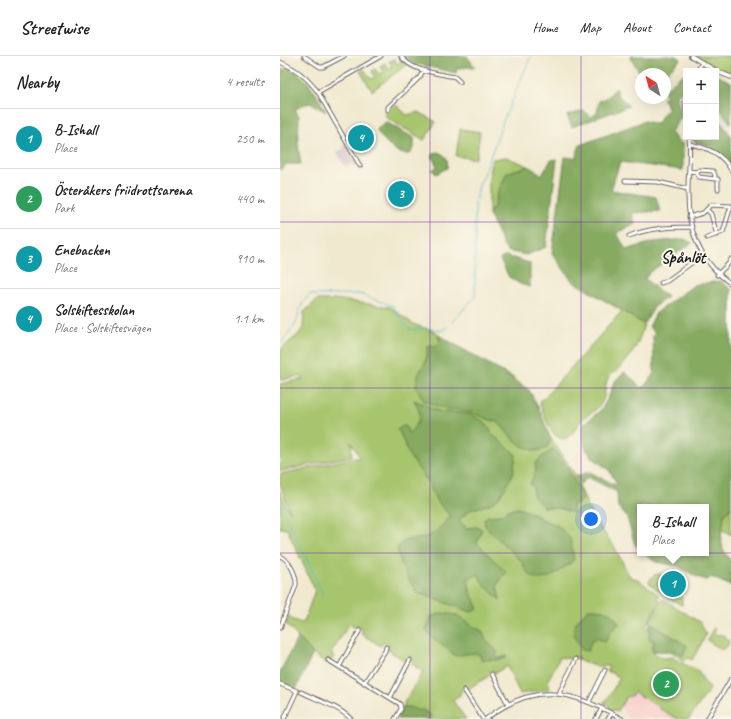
<!DOCTYPE html>
<meta charset="utf-8">
<style>
:root{--surface:#fff;--page:#f2f2f2;--text:#222;--muted:#767676;--line:#e0e0e0;--accent:#b45309}
body{margin:0;font-family:Caveat,sans-serif;background:var(--page);color:var(--text)}
.controls{position:absolute;right:12px;top:12px;display:grid;overflow:hidden;border-radius:0px;box-shadow:0 4px 16px #0002}
.controls button{width:36px;height:36px;display:grid;place-items:center;padding:0;border:0;border-bottom:1px solid var(--line);background:var(--surface);color:var(--text);font:20px sans-serif}
.compass{position:absolute;left:355px;top:12px;width:36px;height:36px;border-radius:50%;background:var(--surface);box-shadow:0 4px 16px #0002;rotate:324deg}
.you{position:absolute;left:311px;top:463px;width:14px;height:14px;margin:-10px;border:3px solid #fff;border-radius:50%;background:#1a73e8;box-shadow:0 0 0 6px #1a73e833}
.badge{display:grid;place-items:center;width:26px;height:26px;border-radius:50%;background:var(--accent);color:#fff;font-size:13px;font-weight:700}
.pin{position:absolute;translate:-50% -50%;border:2px solid #fff;box-shadow:0 1px 4px #0006}
.popup{position:absolute;left:357px;top:448px;width:72px;height:52px;box-sizing:border-box;display:grid;place-content:center;border-radius:0px;background:var(--surface);filter:drop-shadow(0 1px 3px #0005);font-size:13px;white-space:nowrap;color:var(--muted)}
.popup b{font-size:15px;color:var(--text)}
.popup::after{content:'';position:absolute;left:50%;top:100%;margin-left:-8px;border:8px solid transparent;border-top-color:var(--surface)}
.list{margin:0;padding:0;list-style:none}
h2{display:flex;justify-content:space-between;align-items:center;height:52px;margin:0;padding:0 16px;font-size:17px}
h2 small{font-size:13px;font-weight:400;color:var(--muted)}
.list li{display:grid;grid-template-columns:26px 1fr auto;gap:12px;align-items:center;box-sizing:border-box;height:60px;padding:0 16px;border-top:1px solid var(--line)}
.list b{display:block;font-size:15px;white-space:nowrap}
.list p{margin:0;font-size:13px;white-space:nowrap;color:var(--muted)}
.list em{font-size:13px;font-style:normal;color:var(--muted)}
.map{position:relative;flex:none;width:451px;height:663px;overflow:hidden}
header{display:flex;align-items:center;gap:24px;box-sizing:border-box;height:56px;padding:0 20px;background:var(--surface);border-bottom:1px solid var(--line)}
header strong{font-size:19px}
nav{display:flex;gap:22px;margin-inline-start:auto;font-size:14px}
main{display:flex}
aside{flex:1;background:var(--surface)}
.map>svg:first-child{display:block}
.built{fill:#f7d0cb}
.industrial{fill:#d2bec2}
.green{fill:#a7c56d;stroke:#627044}
.forest{fill:#85aa60;stroke:#50633e}
.lines{fill:none;stroke-linecap:round;stroke-linejoin:round}
.stream{stroke:#4ab7c5;stroke-width:1}
.minor-casing{stroke:#67645b;stroke-width:5}
.tertiary-casing{stroke:#67645b;stroke-width:5.5}
.minor{stroke:#fff;stroke-width:3}
.tertiary{stroke:#fff;stroke-width:3.5}
.grid{fill:none;stroke:#7b2cbf;stroke-width:1;stroke-opacity:0.55}
.labels{text-anchor:middle;stroke-width:4;stroke-linejoin:round;paint-order:stroke}
.neighbourhood-label{font-size:17px;font-weight:bold;fill:#1c1c1c;stroke:#fbf7ec}
</style>
<header>
<strong>Streetwise</strong>
<nav><a>Home</a><a>Map</a><a>About</a><a>Contact</a></nav>
</header>
<main>
<aside>
<h2>Nearby<small>4 results</small></h2>
<ul class="list">
<li><span class="badge" style="background:#0f9aa8">1</span><div><b>B-Ishall</b><p>Place</p></div><em>250 m</em></li>
<li><span class="badge" style="background:#2e9e5b">2</span><div><b>Österåkers friidrottsarena</b><p>Park</p></div><em>440 m</em></li>
<li><span class="badge" style="background:#0f9aa8">3</span><div><b>Enebacken</b><p>Place</p></div><em>910 m</em></li>
<li><span class="badge" style="background:#0f9aa8">4</span><div><b>Solskiftesskolan</b><p>Place · Solskiftesvägen</p></div><em>1.1 km</em></li>
</ul>
</aside>
<div class="map">
<svg width="451" height="663" viewBox="0 0 451 663">
<rect width="100%" height="100%" fill="#fbf7ec"/>
<filter id="ink" filterUnits="userSpaceOnUse"><feTurbulence type="fractalNoise" baseFrequency=".025" numOctaves="2"/><feDisplacementMap in="SourceGraphic" scale="8" xChannelSelector="R" yChannelSelector="G"/><feConvolveMatrix kernelMatrix="1 2 1 2 8 2 1 2 1" color-interpolation-filters="sRGB"/></filter>
<filter id="wash" filterUnits="userSpaceOnUse"><feTurbulence type="fractalNoise" baseFrequency=".012" numOctaves="4" result="noise"/><feDisplacementMap in="SourceGraphic" scale="16" xChannelSelector="R" yChannelSelector="G"/><feGaussianBlur stdDeviation="0.9" result="paint"/><feColorMatrix in="noise" values="0 0 0 0 0 0 0 0 0 0 0 0 0 0 0 0 0 1.4 0 .05"/><feComposite in="paint" operator="in"/></filter>
<g filter="url(#wash)">
<rect width="100%" height="100%" fill="#f1e9cf"/>
<path class="built" d="M 354,636 L 380,652 L 380,653 L 398,663 L 349,663 L 340,651 L 346,641 Z"/>
<path class="industrial" d="M 66,88 L 78,109 L 75,110 L 73,107 L 65,111 L 57,96 L 64,93 L 63,90 Z"/>
<path class="green" d="M 118,0 L 120,0 L 126,9 L 92,35 L 80,15 L 84,13 L 91,23 L 95,21 L 92,15 L 95,13 L 99,18 L 103,16 L 100,10 L 105,7 L 108,13 L 112,11 L 109,5 L 114,3 L 117,8 L 121,6 Z
M 416,0 L 451,0 L 451,19 Z
M 115,48 L 127,59 L 139,56 L 156,66 L 144,84 L 107,62 L 104,57 Z
M 180,73 L 200,76 L 196,103 L 176,100 Z
M 226,101 L 248,110 L 227,117 L 218,136 L 215,148 L 209,158 L 209,122 L 213,103 Z
M 54,243 L 110,251 L 133,268 L 157,277 L 174,294 L 233,321 L 266,375 L 294,417 L 313,462 L 334,490 L 350,521 L 357,523 L 379,539 L 378,542 L 380,544 L 365,572 L 370,573 L 369,582 L 374,586 L 372,593 L 377,595 L 372,596 L 384,603 L 385,602 L 392,601 L 409,611 C 421,611 421,626 430,632 L 409,663 L 398,663 L 380,653 L 379,651 L 354,636 L 351,640 L 346,641 L 338,655 L 330,653 L 327,648 L 323,646 L 327,644 L 340,621 L 327,615 L 329,611 L 327,610 L 321,610 L 321,612 L 297,604 L 299,602 L 291,601 L 290,603 L 280,601 L 268,624 L 270,633 L 240,638 L 227,610 L 215,617 L 212,614 L 207,619 L 209,620 L 197,627 L 186,635 L 183,633 L 180,637 L 181,638 L 173,645 L 186,663 L 150,663 L 150,662 C 141,656 134,651 123,651 L 125,645 L 143,616 L 132,608 L 133,604 L 130,602 L 127,606 L 108,594 L 109,589 L 106,587 L 102,587 L 101,590 L 81,578 L 83,574 L 81,573 L 77,573 L 69,568 L 51,597 L 54,601 L 48,608 L 33,598 L 6,568 L 9,559 L 11,563 L 21,567 L 24,566 L 35,534 L 7,473 L 0,472 L 0,435 L 5,449 L 10,456 L 0,428 L 0,418 L 74,402 L 80,402 L 71,386 L 72,400 L 0,415 L 0,328 L 23,323 L 22,320 L 0,324 L 0,297 L 2,292 L 18,279 L 23,272 L 24,256 L 37,244 L 48,244 L 50,246 Z
M 342,255 L 364,268 C 359,287 353,299 339,313 C 336,316 330,318 328,322 C 324,330 326,339 322,346 C 318,354 308,358 302,364 C 297,369 294,377 288,381 C 273,391 262,354 259,345 L 264,342 Z
M 451,450 L 451,479 L 442,473 L 444,459 Z
M 378,518 L 382,518 L 377,527 L 402,542 L 402,549 L 388,542 L 370,528 L 369,525 L 374,519 Z
M 383,543 L 421,567 L 426,579 L 412,604 L 408,602 L 405,605 L 393,597 L 385,596 L 387,594 L 395,595 L 407,590 L 369,566 Z
M 434,572 L 434,576 L 437,579 L 443,579 L 448,583 L 449,588 L 442,594 L 427,584 Z"/>
<path class="forest" d="M 125,0 L 187,0 L 195,11 L 177,12 L 176,17 L 137,8 L 134,9 Z
M 350,0 L 396,0 L 401,3 L 385,18 L 362,18 L 358,14 Z
M 10,12 C 29,23 36,37 46,56 L 30,47 L 22,49 L 15,54 L 19,60 L 18,88 L 21,108 L 7,108 L 0,114 L 0,14 Z
M 404,18 L 406,21 C 406,29 402,35 396,40 L 402,60 L 391,76 L 398,86 L 403,88 L 403,114 L 340,106 L 331,134 L 376,141 L 380,155 L 352,157 L 355,168 L 337,177 L 346,194 L 373,186 L 404,183 L 412,187 L 370,216 L 365,223 L 387,241 L 375,250 L 364,268 L 292,225 L 272,197 L 285,101 L 295,102 L 300,89 L 365,65 L 376,68 L 384,57 L 389,53 L 382,42 L 385,42 L 385,33 Z
M 436,19 L 451,26 L 451,68 L 436,48 Z
M 336,32 L 338,39 L 349,50 L 292,71 L 287,59 L 304,55 L 311,61 L 317,57 L 319,45 L 326,42 Z
M 436,60 L 451,80 L 451,110 L 433,91 L 411,84 L 411,81 L 436,81 Z
M 106,66 L 134,82 L 134,92 L 130,98 C 127,98 124,98 120,97 C 113,93 99,81 97,74 L 100,70 Z
M 157,96 C 165,98 169,103 167,112 L 156,118 L 152,114 L 157,111 L 156,108 L 151,100 Z
M 277,103 L 266,191 L 246,199 L 227,195 L 223,189 L 209,158 L 215,148 L 218,136 L 227,117 L 248,110 L 262,119 L 271,104 Z
M 226,200 L 250,207 L 250,231 L 240,228 L 229,221 L 220,203 Z
M 440,225 L 451,233 L 451,450 L 444,459 L 441,483 L 443,494 L 451,505 L 451,530 L 431,521 L 427,524 L 417,521 L 398,510 L 376,506 L 363,497 L 426,497 L 426,451 L 360,451 L 360,494 L 355,489 L 347,461 L 338,451 L 337,436 L 308,421 L 301,428 L 296,420 L 310,416 L 335,429 L 337,428 L 329,414 L 313,402 L 306,393 L 302,373 L 303,369 L 322,353 L 329,340 L 335,325 L 344,316 L 355,325 L 361,332 L 365,330 L 374,317 L 373,279 L 375,277 L 369,271 L 376,257 L 414,229 Z
M 158,279 L 214,311 L 249,334 L 259,353 L 271,384 L 266,393 L 254,395 L 242,390 L 232,382 L 219,367 L 189,356 L 160,351 L 144,345 L 136,330 L 138,319 L 145,307 L 147,300 L 147,291 L 155,290 L 160,286 Z
M 134,344 L 158,355 L 189,358 L 205,366 L 213,379 L 236,399 L 233,418 L 219,442 L 210,448 L 190,454 L 179,464 L 186,472 L 198,471 L 202,473 L 197,487 L 226,516 L 217,529 L 220,544 L 204,529 L 198,518 L 188,523 L 190,535 L 198,553 L 190,556 L 136,536 L 122,511 L 117,492 C 129,479 129,485 143,482 C 153,480 164,468 170,460 L 156,444 L 148,426 L 129,399 L 120,377 L 117,374 L 125,369 L 129,378 C 141,362 143,362 134,344 Z
M 273,393 C 285,405 297,428 303,443 L 298,448 L 292,448 L 293,457 L 279,452 L 263,451 L 253,439 L 253,432 L 250,428 L 256,414 L 255,408 L 262,401 Z
M 238,452 L 255,458 L 261,463 L 277,469 L 290,482 L 294,504 C 281,514 261,533 247,516 C 244,512 244,508 241,505 C 229,493 217,482 205,470 L 204,463 L 208,460 L 220,459 L 228,454 Z
M 308,553 C 323,553 331,554 339,568 L 331,575 L 325,586 L 316,582 L 311,586 L 308,595 L 302,594 C 288,573 292,571 308,553 Z
M 162,557 L 177,559 L 194,571 L 202,575 L 206,585 L 217,595 L 216,601 L 220,602 L 227,600 L 226,602 C 219,606 211,603 202,604 L 199,598 C 189,596 185,599 175,600 C 166,591 153,585 146,574 L 151,561 Z
M 371,567 L 407,590 L 403,599 L 401,600 L 395,595 L 387,594 L 385,596 L 372,594 L 374,586 L 369,582 L 370,573 L 368,572 Z
M 18,581 L 33,598 L 16,633 L 0,626 L 0,616 Z
M 123,651 L 131,651 L 139,655 L 142,653 L 150,659 L 150,663 L 117,663 Z"/>
<g class="lines">
<path class="stream" d="M 172,266 L 195,241 L 195,147 L 200,126 L 203,122 L 222,68 L 251,0
M 0,288 L 15,269 L 22,248 L 30,238 L 34,239 L 80,238 L 113,250 L 122,265 L 129,273 L 136,274 L 145,272 L 161,275 L 167,271
M 0,448 L 43,538"/>
</g>
</g>
<g filter="url(#ink)">
<g class="lines">
<g class="minor-casing">
<path id="minor" d="M 24,0 L 40,11 L 43,11 L 64,0
M 121,0 C 132,16 157,17 175,21 L 180,26
M 0,6 C 17,13 27,22 38,36 L 80,110
M 417,15 L 422,7
M 38,36 L 101,0
M 406,37 L 405,47 L 406,56
M 108,54 L 108,51 L 140,21 L 143,14
M 409,81 C 411,98 408,116 408,133 C 407,173 418,204 451,228
M 410,88 C 428,92 442,97 451,114
M 409,115 L 416,116 L 419,121 L 435,123 L 435,119 L 433,115 L 419,114 L 416,116
M 435,123 L 438,123 L 438,133
M 345,125 L 378,126 L 408,133
M 427,154 L 431,158 L 437,179
M 409,161 L 423,157 L 431,149 L 451,150 L 443,176 L 427,182
M 349,180 C 369,172 390,171 411,171
M 437,219 L 449,207 L 451,203
M 381,227 L 387,225 L 422,199
M 0,500 C 9,503 17,520 16,529 L 0,572
M 48,604 L 120,648 L 121,653 L 115,663
M 59,611 L 80,574
M 212,618 L 228,648
M 84,627 L 105,595 L 106,591
M 0,628 L 17,635 L 4,663
M 184,634 L 203,663
M 21,636 C 37,644 58,650 71,663
M 280,638 L 280,635 L 296,603
M 110,642 L 130,604
M 309,646 L 325,614
M 206,663 C 254,625 292,634 342,663
M 316,663 L 322,652
M 328,663 L 332,657
M 427,663 L 451,623"/>
</g>
<g class="tertiary-casing">
<path id="tertiary" d="M 411,0 L 438,16 L 451,21"/>
</g>
<use href="#minor" class="minor"/>
<use href="#tertiary" class="tertiary"/>
</g>
</g>
<path class="grid" d="M 150,0 L 150,663M 301,0 L 301,663M 0,166 L 451,166M 0,332 L 451,332M 0,497 L 451,497"/>
<g class="labels">
<g class="neighbourhood-label">
<text x="403" y="207">Spånlöt</text>
</g>
</g>
</svg>
<div class="controls">
<button>+</button>
<button>−</button>
</div>
<svg class="compass" viewBox="-18 -18 36 36"><path d="M0-13l5 13h-10z" fill="#e53935"/><path d="M0 13l5-13h-10z" fill="#767676"/></svg>
<div class="you"></div>
<div class="pin badge" style="left:393px;top:528px;background:#0f9aa8">1</div>
<div class="popup"><b>B-Ishall</b>Place</div>
<div class="pin badge" style="left:386px;top:628px;background:#2e9e5b">2</div>
<div class="pin badge" style="left:121px;top:138px;background:#0f9aa8">3</div>
<div class="pin badge" style="left:81px;top:82px;background:#0f9aa8">4</div>
</div>
</main>
